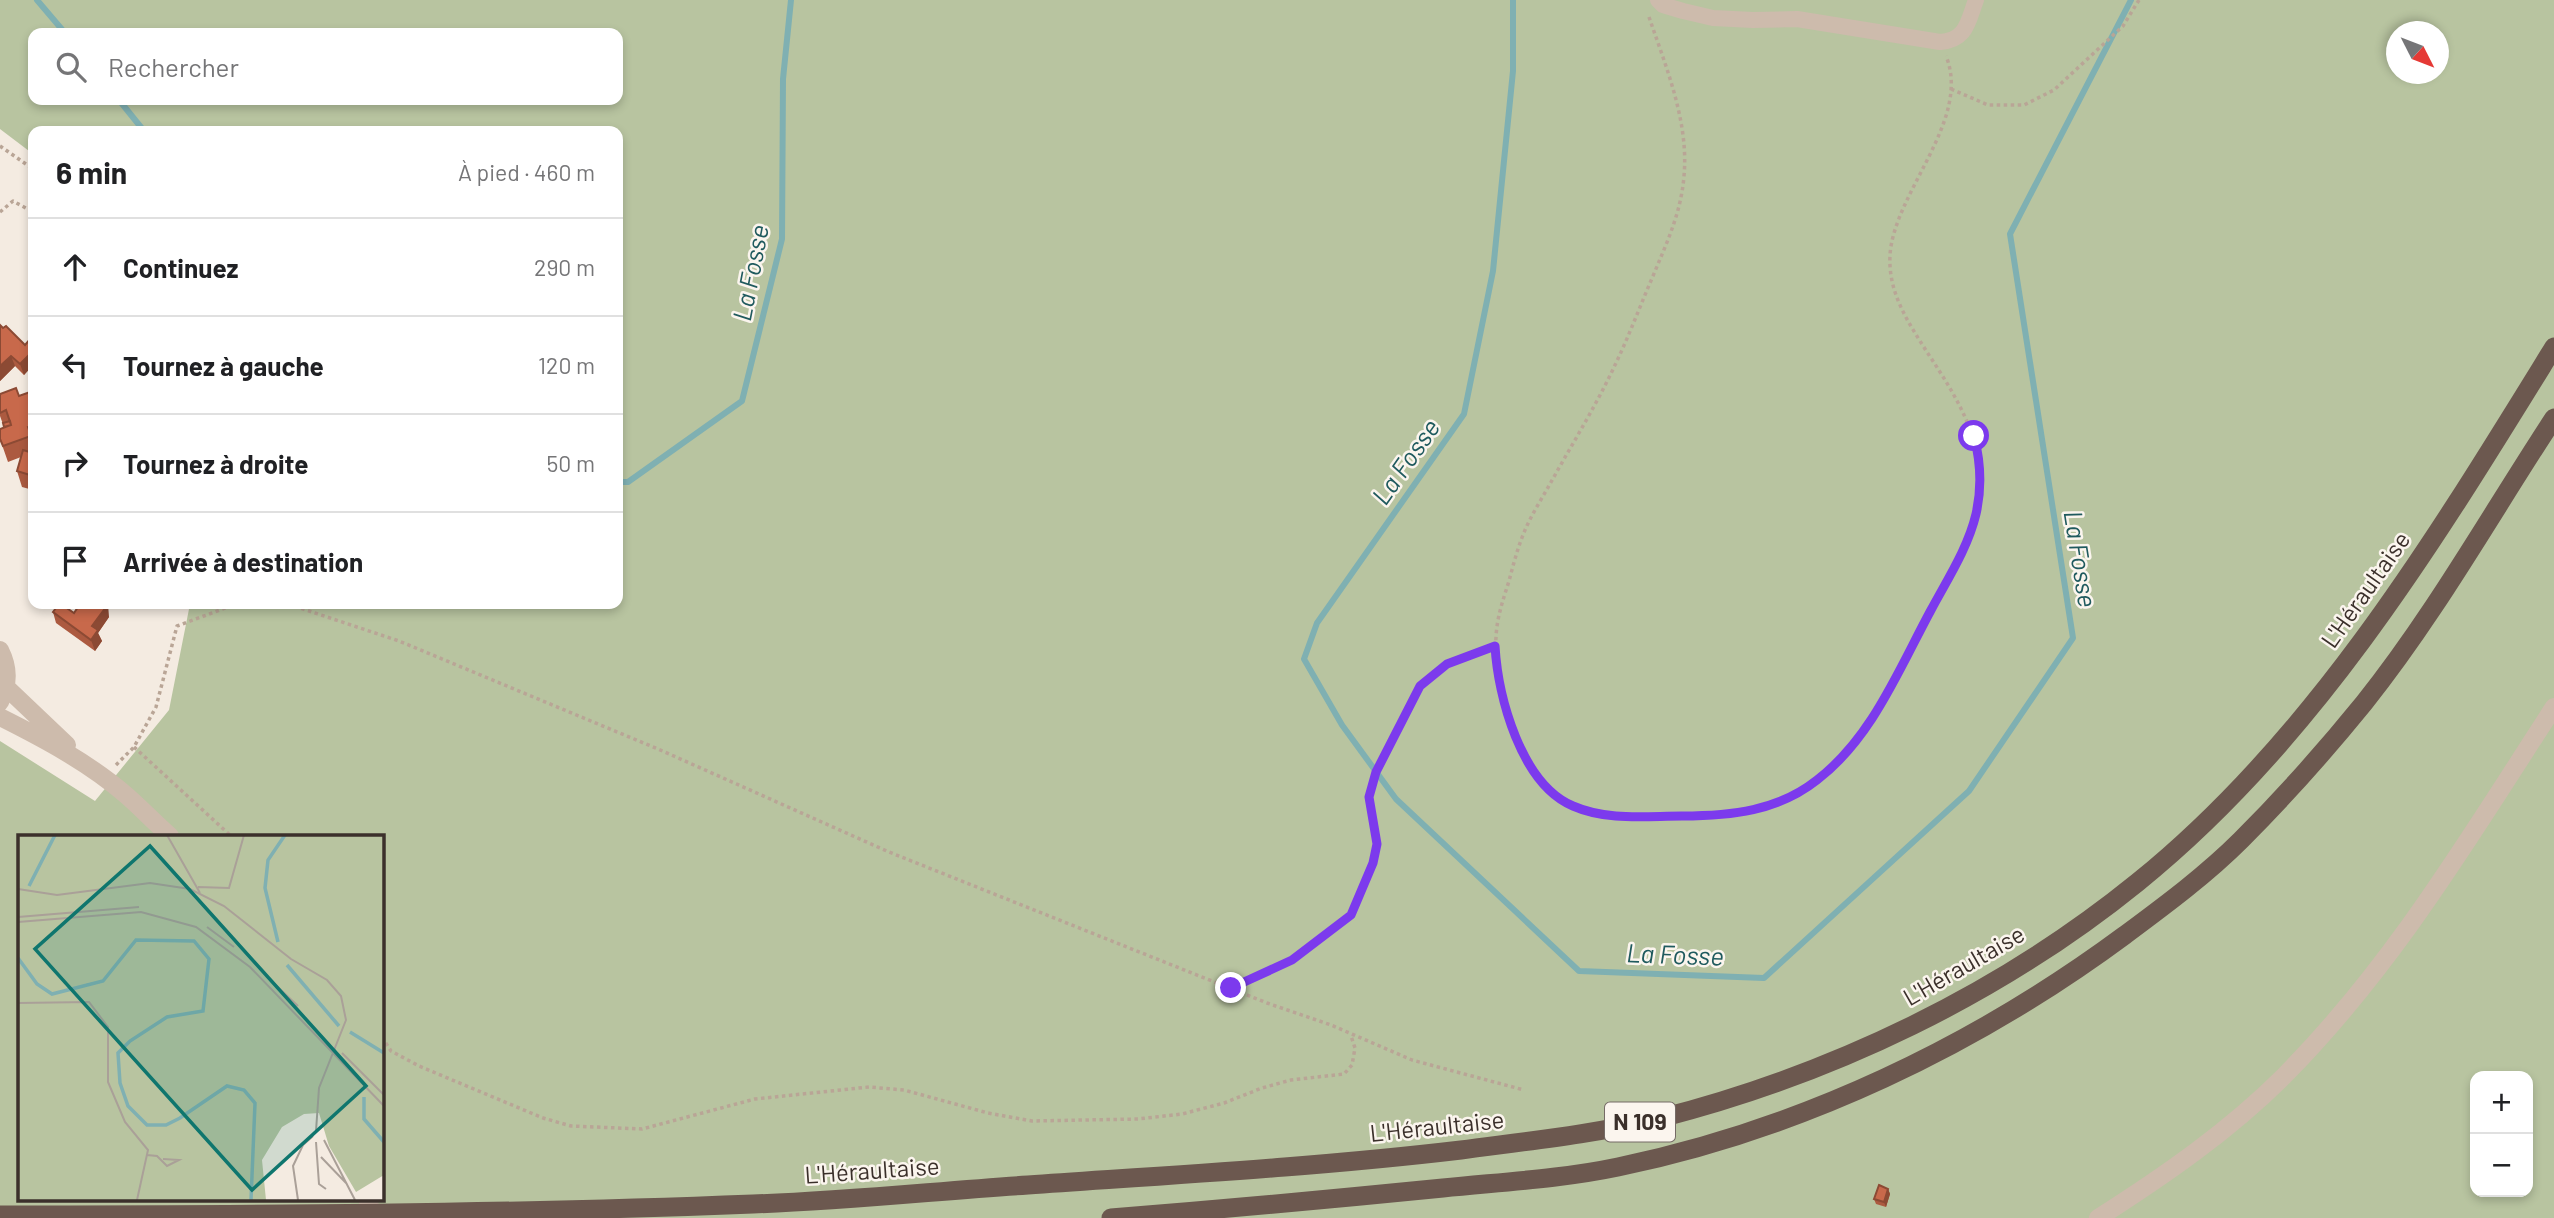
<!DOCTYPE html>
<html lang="fr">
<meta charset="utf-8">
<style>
:root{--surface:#fff;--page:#f2f2f2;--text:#202124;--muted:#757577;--line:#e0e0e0}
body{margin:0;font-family:Barlow,sans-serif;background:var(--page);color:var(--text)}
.controls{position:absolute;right:21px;bottom:21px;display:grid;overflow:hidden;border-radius:14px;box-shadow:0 4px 10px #0003}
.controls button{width:63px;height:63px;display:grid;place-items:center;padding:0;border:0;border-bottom:2px solid var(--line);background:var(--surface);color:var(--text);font:35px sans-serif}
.compass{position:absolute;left:2386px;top:21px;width:63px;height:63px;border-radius:50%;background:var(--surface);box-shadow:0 4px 10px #0003;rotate:132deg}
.stop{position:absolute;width:21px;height:21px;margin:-16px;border:5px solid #7c3aed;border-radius:50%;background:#fff}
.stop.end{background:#7c3aed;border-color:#fff;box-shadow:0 2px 7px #0008}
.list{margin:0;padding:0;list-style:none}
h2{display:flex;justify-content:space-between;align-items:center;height:91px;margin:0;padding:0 28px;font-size:30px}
h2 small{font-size:23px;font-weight:400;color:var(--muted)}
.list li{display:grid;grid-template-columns:46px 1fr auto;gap:21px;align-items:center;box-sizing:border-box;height:98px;padding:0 28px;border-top:2px solid var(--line)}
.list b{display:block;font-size:26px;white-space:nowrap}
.list em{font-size:23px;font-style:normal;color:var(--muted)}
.icon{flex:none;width:38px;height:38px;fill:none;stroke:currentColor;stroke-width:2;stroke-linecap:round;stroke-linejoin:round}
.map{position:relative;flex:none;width:2554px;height:1218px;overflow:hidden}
.search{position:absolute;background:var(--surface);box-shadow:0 4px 10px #0003;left:28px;top:28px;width:595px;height:77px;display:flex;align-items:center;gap:18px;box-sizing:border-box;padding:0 24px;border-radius:14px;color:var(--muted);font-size:26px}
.panel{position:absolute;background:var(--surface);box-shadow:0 4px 10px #0003;left:28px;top:126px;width:595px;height:483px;border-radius:14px}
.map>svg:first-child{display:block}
.green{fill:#b8c4a0;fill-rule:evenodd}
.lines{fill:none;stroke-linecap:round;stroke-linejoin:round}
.stream{stroke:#7fb0b2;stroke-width:6}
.path{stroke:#b9a596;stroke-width:3.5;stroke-dasharray:3.5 3.5;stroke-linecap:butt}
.minor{stroke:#cdbbac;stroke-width:16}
.tertiary{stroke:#cdbbac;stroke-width:18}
.trunk{stroke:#6c584f;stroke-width:19}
.wall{fill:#ac5a40}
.shaded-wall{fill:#8c4a34}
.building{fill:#c8694b;stroke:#8c4a34;stroke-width:2}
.route{stroke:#7c3aed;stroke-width:9}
.labels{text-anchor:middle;stroke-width:5;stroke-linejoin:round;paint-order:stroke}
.shield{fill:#fbf5ee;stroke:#756b66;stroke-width:2}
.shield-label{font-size:23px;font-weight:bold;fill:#3b302b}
.street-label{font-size:24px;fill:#3b302b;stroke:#fbf5ee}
.water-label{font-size:26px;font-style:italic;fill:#1f5a5e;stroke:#fbf5ee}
.inset-river{fill:none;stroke:#7fb0b2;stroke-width:3.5}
.inset-road{fill:none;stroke:#aaa098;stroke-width:2}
.view{fill:#0f766e;fill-opacity:0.15;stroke:#0f766e;stroke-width:3.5}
.inset-edge{fill:none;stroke:#3b302b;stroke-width:3.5}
</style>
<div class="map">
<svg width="2554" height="1218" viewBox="0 0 2554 1218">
<rect width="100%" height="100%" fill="#f4ebe1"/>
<path class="green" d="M 0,0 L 2554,0 L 2554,1218 L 0,1218 L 0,741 L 95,801 L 169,710 L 190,604 L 618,604 L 618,131 L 33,131 L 33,154 L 0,129 ZM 2396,32 L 2438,32 L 2438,74 L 2396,74 ZM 33,33 L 618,33 L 618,100 L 33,100 ZM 19,836 L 382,836 L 382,1199 L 19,1199 ZM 2475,1076 L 2528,1076 L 2528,1192 L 2475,1192 Z"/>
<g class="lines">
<path class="stream" d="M 37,0 L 65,33
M 1513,0 L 1513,71 L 1493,271 L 1464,414 L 1317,623 L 1304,659 L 1342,725 L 1396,799 L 1579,971 L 1764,978 L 1969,791 L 2073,638 L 2010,234 L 2131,0
M 119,100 L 144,131
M 618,482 L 628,482 L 742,401 L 782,239 L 783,79 L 791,0"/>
<path class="path" d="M 1649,17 C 1666,67 1689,122 1684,176 C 1681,213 1667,242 1653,276 C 1640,306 1629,336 1615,365 C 1596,406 1572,444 1550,484 C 1541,500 1530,517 1523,535 C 1517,550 1513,566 1509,581 C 1503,600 1497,617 1496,637 C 1494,665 1501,696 1509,722 C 1519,753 1542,792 1571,806 C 1604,821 1718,820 1753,811 C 1777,804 1802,793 1821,776 C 1873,731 1900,668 1932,608 C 1948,578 1969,546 1976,512 C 1991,451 1960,402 1927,352 C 1908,322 1888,293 1890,255 C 1894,192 1972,120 1946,56
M 1951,89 L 1988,105 L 2024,105 L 2054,90 L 2123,26 L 2139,0
M 0,146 L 33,169
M 0,212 L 13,201 L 33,212
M 288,604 L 399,641 L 658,749 L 889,852 L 1267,1003 L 1331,1025 L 1412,1060 L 1524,1090
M 134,747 L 231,836
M 116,765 L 134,747 L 156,707 L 177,626 L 236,604
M 1231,988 L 1292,960 L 1351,915 L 1373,863 L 1377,843 L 1369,797 L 1376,772 L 1420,686 L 1447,665 L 1495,646
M 382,1037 L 391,1051 L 419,1066 L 543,1118 L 571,1126 L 642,1129 L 755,1099 L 869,1087 L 904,1090 L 988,1113 L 1032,1121 L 1138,1119 L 1182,1114 L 1224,1103 L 1262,1088 L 1291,1080 L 1344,1074 L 1352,1065 L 1355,1048 L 1351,1036"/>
<path class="minor" d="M 1658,0 L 1663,5 L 1683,11 L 1713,18 L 1753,20 L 1797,19 L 1940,42 C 1967,40 1968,21 1976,0"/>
<path class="tertiary" d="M 0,650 C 9,668 9,683 0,702
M 7,688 L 67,745
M 0,717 C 44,739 89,763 126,795 C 141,808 155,823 170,836
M 367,1199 L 375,1218
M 2098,1218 C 2164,1176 2229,1131 2284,1076 C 2394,965 2470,836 2554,707"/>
<path class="trunk" d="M 0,1215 C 251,1215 502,1214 753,1204 C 845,1201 936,1191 1028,1185 C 1172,1175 1317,1167 1461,1150 C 1528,1141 1596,1134 1661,1118 C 1833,1074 2000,994 2138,882 C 2315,739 2436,538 2554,347
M 1111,1218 C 1222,1209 1333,1199 1443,1188 C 1501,1182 1561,1179 1618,1167 C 1801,1129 1975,1046 2125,935 C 2164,906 2206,875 2241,840 C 2284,797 2325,751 2364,703 C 2435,614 2491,514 2554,418"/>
</g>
<path class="wall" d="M 0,325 L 25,345 L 33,338 L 33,365 L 24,375 L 15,366 L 0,381 Z
M 33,392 L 33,453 L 32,453 L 33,453 L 33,490 L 22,487 L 17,471 L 21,457 L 8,462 L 0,439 L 4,427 L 0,416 L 0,394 L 19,396 Z
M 53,612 L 74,613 L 109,617 L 98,633 L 102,641 L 95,651 L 56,623 Z
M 1888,1189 L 1890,1194 L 1886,1207 L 1876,1204 L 1874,1199 Z"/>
<path class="shaded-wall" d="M 33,351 L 33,365 L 24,375 L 20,364 Z
M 11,356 L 15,366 L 0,381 L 0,366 Z
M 105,604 L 108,604 L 109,617 L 98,633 L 102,641 L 95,651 L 91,640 L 92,626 Z
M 1888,1189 L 1890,1194 L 1886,1207 L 1884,1202 Z"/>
<path class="building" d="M 0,325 L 3,328 L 6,326 L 25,345 L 32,337 L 33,338 L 33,351 L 20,364 L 11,356 L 0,366 Z
M 16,388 L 19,396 L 33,391 L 33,425 L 28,427 L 31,436 L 3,446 L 0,439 L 0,429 L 11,425 L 6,410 L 0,413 L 0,394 Z
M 10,421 L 11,425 L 4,427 L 3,423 Z
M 23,450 L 33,453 L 33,476 L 17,471 Z
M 59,604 L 61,604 L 74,613 L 80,604 L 105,604 L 106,607 L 92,626 L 98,630 L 91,640 L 53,612 Z
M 1879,1185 L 1888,1189 L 1884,1202 L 1874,1199 Z"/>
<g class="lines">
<path class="route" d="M 1231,988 L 1292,960 L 1351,915 L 1373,863 L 1377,844 L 1369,797 L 1376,772 L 1420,686 L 1447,664 L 1495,646 C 1498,697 1521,784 1573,806 C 1607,821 1646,816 1682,816 C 1731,816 1778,811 1817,780 C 1872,738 1899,669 1931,610 C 1947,580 1968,548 1976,514 C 1982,488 1981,463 1974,436"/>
</g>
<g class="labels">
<rect class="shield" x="1605" y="1102.5" width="70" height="39" rx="5"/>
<g class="shield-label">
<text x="1640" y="1130">N 109</text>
</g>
<g class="street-label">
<text transform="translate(2366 590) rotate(-55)" y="8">L'Héraultaise</text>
<text transform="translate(1964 966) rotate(-30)" y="8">L'Héraultaise</text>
<text transform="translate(1437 1127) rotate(-6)" y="8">L'Héraultaise</text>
<text transform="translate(872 1171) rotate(-4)" y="8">L'Héraultaise</text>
</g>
<g class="water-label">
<text transform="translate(751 273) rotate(-79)" y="9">La Fosse</text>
<text transform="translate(1406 462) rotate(-55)" y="9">La Fosse</text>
<text transform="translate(2080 559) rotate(81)" y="9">La Fosse</text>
<text transform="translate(1675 955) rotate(2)" y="9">La Fosse</text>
</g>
</g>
<g transform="translate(18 835)">
<rect width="366" height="366" fill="#f4ebe1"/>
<path d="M 0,0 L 366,0 L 366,340 L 338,357 L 311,311 L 301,278 L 286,279 L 264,292 L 244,325 L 248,365 L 0,365 Z" fill="#b8c4a0"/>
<path class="inset-river" d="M 11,51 L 37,0M 260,107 L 247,53 L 250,25 L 267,0M 0,123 L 19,149 L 34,159 L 85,146 L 118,105 L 176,106 L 191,124 L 185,176 L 149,182 L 112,206 L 100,218 L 102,248 L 110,271 L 129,290 L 148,290 L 162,283 L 209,251 L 226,255 L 237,268 L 233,365M 269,130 L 321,191M 332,197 L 366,218M 346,262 L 346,284 L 366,307"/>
<path class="inset-road" d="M 149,0 L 182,58M 180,52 L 211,53 L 226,0M 0,54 L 39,60 L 132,48 L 172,54 L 206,71 L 273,124 L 309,145 L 323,161 L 328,185 L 301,253 L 298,296M 0,82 L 121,72M 0,87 L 123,77 L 178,92 L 232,132 L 366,271M 189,92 L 216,112M 248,141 L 280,171M 0,168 L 71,167 L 90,192 L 90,247 L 107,287 L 130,315 L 119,365M 324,218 L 366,260M 306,305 L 337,365M 298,307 L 301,349 L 308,354M 129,320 L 139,321 L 149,331 L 161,325 L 145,324M 303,322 L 329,349M 280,365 L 275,331 L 285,310 L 295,301"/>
<path class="view" d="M 132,11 L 348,251 L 234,355 L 17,114 Z"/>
<rect width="366" height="366" class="inset-edge"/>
</g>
</svg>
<div class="controls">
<button>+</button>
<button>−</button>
</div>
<svg class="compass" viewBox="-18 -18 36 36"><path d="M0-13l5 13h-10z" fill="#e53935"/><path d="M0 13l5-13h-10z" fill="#757577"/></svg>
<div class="stop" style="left:1974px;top:436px"></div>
<div class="stop end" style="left:1231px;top:988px"></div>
<div class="search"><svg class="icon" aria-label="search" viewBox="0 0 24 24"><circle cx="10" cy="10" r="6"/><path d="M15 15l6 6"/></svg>Rechercher</div>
<section class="panel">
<h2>6 min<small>À pied · 460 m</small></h2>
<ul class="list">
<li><svg class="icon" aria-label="ahead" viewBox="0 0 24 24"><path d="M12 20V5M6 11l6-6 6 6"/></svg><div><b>Continuez</b></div><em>290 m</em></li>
<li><svg class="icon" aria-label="left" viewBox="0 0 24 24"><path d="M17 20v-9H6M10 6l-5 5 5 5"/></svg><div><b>Tournez à gauche</b></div><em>120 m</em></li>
<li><svg class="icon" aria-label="right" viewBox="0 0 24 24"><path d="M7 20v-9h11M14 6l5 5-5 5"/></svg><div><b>Tournez à droite</b></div><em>50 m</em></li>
<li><svg class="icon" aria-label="arrive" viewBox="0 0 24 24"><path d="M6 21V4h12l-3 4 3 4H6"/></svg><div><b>Arrivée à destination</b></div></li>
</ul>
</section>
</div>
